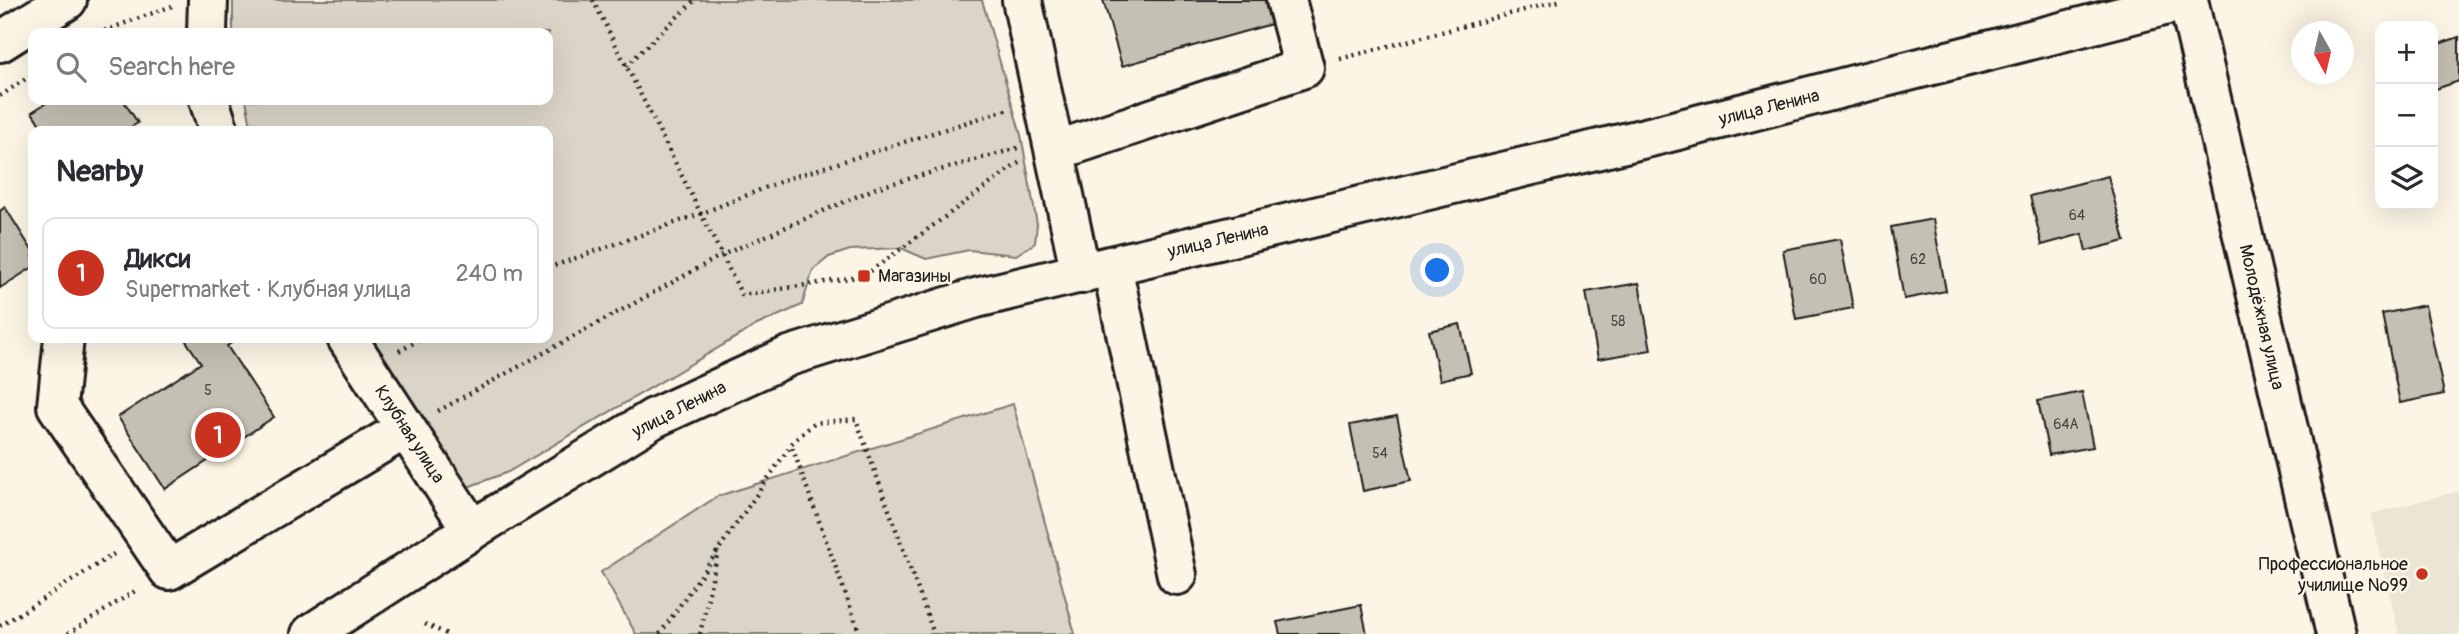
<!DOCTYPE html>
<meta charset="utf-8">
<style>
:root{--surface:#fff;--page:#f2f2f3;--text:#2b2b33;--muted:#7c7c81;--line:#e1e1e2;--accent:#c8321e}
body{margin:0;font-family:Pangolin,sans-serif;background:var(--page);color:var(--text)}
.controls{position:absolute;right:21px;top:21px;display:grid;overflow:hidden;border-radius:14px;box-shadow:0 7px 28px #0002}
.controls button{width:63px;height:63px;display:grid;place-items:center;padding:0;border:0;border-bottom:2px solid var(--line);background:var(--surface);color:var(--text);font:35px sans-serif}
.compass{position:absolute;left:2291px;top:21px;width:63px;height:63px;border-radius:50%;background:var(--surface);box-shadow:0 7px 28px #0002;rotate:172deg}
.you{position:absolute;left:1438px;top:271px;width:24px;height:24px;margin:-18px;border:5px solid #fff;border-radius:50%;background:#1a73e8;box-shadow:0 0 0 10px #1a73e833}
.badge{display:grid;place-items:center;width:46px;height:46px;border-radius:50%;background:var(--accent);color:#fff;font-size:23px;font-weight:700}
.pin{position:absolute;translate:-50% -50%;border:4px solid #fff;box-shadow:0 2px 7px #0006}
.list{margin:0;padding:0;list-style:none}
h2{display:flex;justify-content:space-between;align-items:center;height:91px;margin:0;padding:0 28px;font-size:30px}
h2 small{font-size:23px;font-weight:400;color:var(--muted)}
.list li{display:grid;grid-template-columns:46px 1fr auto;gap:21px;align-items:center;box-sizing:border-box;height:112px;margin:0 14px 14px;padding:0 14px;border:2px solid var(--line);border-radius:14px}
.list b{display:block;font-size:26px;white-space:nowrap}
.list p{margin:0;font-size:23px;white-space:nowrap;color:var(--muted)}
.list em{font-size:23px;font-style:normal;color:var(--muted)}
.icon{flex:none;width:38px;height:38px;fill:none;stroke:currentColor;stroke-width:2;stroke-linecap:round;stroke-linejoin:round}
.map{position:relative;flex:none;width:2459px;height:634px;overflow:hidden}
.search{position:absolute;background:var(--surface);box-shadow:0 7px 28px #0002;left:28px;top:28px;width:525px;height:77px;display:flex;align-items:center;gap:18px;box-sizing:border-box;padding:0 24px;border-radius:14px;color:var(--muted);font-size:26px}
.panel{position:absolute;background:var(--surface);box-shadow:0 7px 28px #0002;left:28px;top:126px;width:525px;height:217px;border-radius:14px}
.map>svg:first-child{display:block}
.built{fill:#ebe5d6}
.green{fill:#dbd5c8;stroke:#7c7872;stroke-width:2}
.building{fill:#c4c0b3;stroke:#1c1c1c;stroke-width:2}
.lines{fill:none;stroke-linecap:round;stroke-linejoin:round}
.minor-casing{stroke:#1c1c1c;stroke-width:44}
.major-casing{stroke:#1c1c1c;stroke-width:44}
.path{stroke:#1c1c1c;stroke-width:4.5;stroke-dasharray:2 5;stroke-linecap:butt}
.minor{stroke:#fcf5e5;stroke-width:38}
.major{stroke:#fcf5e5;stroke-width:38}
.poi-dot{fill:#c8321e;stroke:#fcf5e5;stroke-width:2.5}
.labels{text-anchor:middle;stroke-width:5;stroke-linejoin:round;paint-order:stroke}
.number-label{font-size:14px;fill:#464542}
.street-label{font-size:18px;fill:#1c1c1c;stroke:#fcf5e5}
.poi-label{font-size:18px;fill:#1c1c1c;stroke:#fcf5e5;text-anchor:start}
</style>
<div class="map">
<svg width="2459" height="634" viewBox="0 0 2459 634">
<rect width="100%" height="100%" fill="#fcf5e5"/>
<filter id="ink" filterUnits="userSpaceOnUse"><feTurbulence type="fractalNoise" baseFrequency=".0143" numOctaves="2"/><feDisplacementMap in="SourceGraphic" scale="14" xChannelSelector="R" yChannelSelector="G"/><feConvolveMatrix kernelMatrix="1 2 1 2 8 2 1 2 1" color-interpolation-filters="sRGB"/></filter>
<g filter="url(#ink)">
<path class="built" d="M 2459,491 L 2459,634 L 2399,634 L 2370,514 Z"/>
<path class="green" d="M 233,0 L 982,0 L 1021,135 L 1037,224 L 1035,243 L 1016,255 L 969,250 L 926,259 L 901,248 L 850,250 L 829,257 L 813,270 L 802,305 L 757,325 L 508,472 L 468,487 L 459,486 L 369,338 L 548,338 L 548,131 L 252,131 L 246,100 L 548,100 L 548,33 L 233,33 Z
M 1013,404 L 1075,634 L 636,634 L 601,572 L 718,496 Z"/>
<path class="building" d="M 1103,0 L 1269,0 L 1275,23 L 1122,66 Z
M 2459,37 L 2459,81 L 2436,89 L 2433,80 L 2433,46 Z
M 51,100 L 123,100 L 138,123 L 124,131 L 44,131 L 32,112 Z
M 2108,176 L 2125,241 L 2086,251 L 2082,234 L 2042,245 L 2030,196 Z
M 5,207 L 33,252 L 33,267 L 0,288 L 0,211 Z
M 1933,219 L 1946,291 L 1904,299 L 1891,227 Z
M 1840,239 L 1853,308 L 1796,319 L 1783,250 Z
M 1639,283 L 1651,350 L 1598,359 L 1586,292 Z
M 2425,305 L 2444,394 L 2400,403 L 2382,314 Z
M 1460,324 L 1471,373 L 1440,380 L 1429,331 Z
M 184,338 L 239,338 L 227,346 L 274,417 L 165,489 L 118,417 L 201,363 Z
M 2082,392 L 2093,447 L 2049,455 L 2038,401 Z
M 1397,416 L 1411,481 L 1363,491 L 1350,425 Z
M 1361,605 L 1367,634 L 1280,634 L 1277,622 Z"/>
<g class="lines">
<g class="minor-casing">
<path id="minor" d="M 1022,0 L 1081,274
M 2188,0 L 2336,634
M 207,33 L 208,0
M 0,42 L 67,0
M 209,100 L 219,131
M 1055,151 L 1304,68 L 1286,0
M 1112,266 L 1177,575
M 64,338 L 57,406 L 169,570 L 405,429
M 347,338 L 472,530"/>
</g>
<g class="major-casing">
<path id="major" d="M 311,634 L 472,530 L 654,418 L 789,356 L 976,298 L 1658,135 L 2187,0"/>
</g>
<path class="path" d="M 593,0 L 742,295 L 864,276 L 1020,162
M 98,33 L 172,6
M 1340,59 L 1562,0
M 626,66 L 695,0
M 0,96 L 33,74
M 548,268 L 700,214 L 787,179 L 1009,109
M 399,351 L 423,338
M 438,411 L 722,255 L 876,188 L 1018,148
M 425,624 L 447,634
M 0,626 L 114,554
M 68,634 L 138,589
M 660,634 L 791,445
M 700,634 L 718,551
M 860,634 L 791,444 L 814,423 L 856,419 L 934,634"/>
<use href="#minor" class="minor"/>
<use href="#major" class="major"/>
</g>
</g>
<g class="poi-dot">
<rect x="857" y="269" width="14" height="14" rx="3.5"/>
<circle cx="2422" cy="574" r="7"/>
</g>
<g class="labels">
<g class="number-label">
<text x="2077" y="220">64</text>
<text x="1918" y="264">62</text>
<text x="1818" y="284">60</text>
<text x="1618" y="326">58</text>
<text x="208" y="395">5</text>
<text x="2066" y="429">64А</text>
<text x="1380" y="458">54</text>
</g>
<g class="street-label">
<text transform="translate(1769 107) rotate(-14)" y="6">улица Ленина</text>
<text transform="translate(1218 240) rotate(-13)" y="6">улица Ленина</text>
<text transform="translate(2262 317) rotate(77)" y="6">Молодёжная улица</text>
<text transform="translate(679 409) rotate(-27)" y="6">улица Ленина</text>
<text transform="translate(410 434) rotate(57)" y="6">Клубная улица</text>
</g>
<g class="poi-label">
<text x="878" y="282">Магазины</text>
<text x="2408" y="570" text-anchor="end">Профессиональное<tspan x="2408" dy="21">училище №99</tspan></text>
</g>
</g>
</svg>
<div class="controls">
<button>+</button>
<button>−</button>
<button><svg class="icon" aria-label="layers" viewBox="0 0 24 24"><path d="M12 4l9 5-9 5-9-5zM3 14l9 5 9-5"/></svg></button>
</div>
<svg class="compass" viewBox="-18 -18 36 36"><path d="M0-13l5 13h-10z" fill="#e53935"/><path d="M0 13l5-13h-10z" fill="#7c7c81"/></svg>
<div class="you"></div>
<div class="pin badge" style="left:218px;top:435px">1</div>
<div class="search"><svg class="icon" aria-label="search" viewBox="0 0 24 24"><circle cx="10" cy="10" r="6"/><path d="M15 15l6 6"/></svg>Search here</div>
<section class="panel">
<h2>Nearby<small></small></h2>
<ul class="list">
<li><span class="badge">1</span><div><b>Дикси</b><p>Supermarket · Клубная улица</p></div><em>240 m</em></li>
</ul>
</section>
</div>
